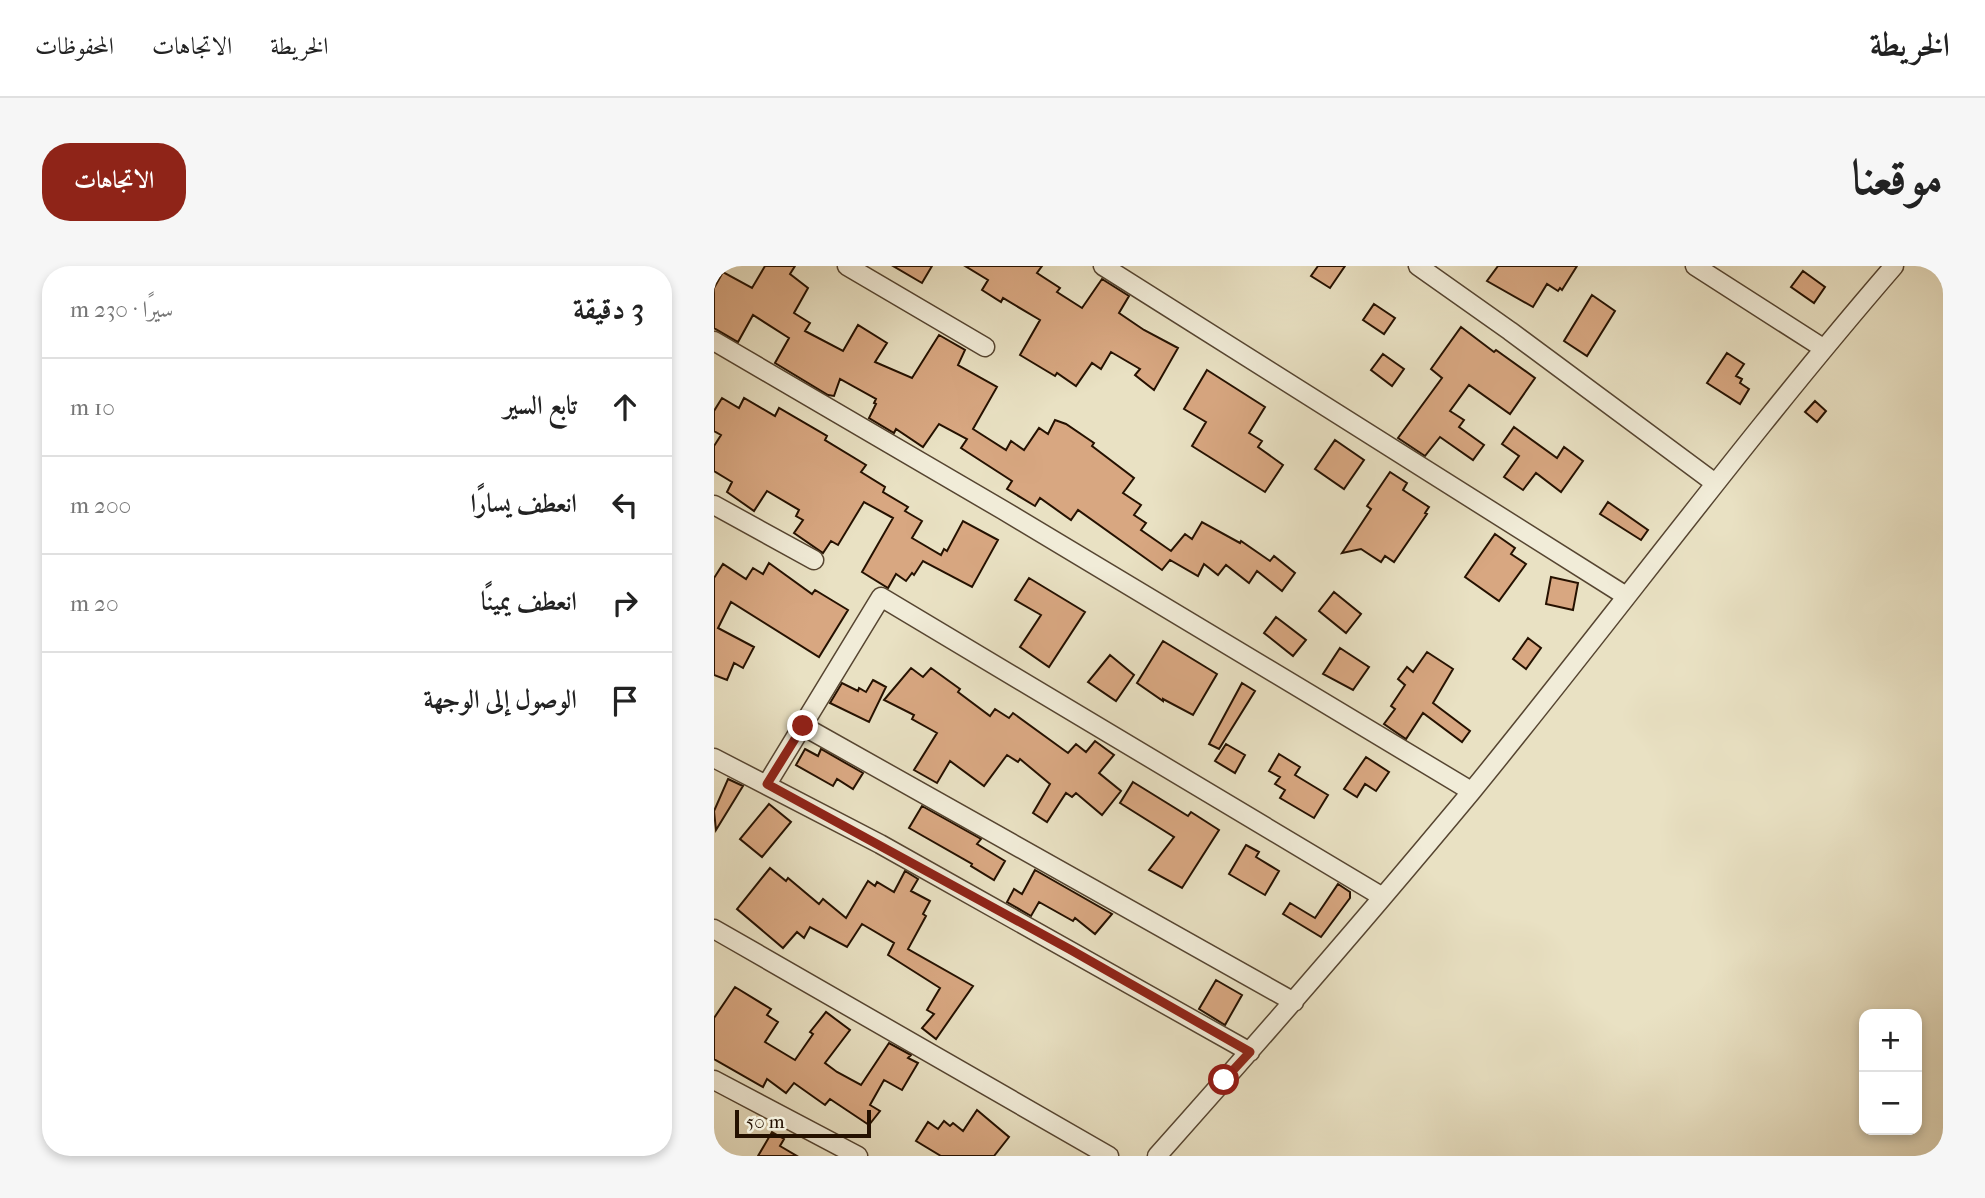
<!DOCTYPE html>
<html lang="ar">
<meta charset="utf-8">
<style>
:root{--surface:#fff;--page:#f6f6f6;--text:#222;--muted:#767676;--line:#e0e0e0;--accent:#8f2418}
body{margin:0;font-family:"IM FELL French Canon",Amiri,serif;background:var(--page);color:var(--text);direction:rtl}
.controls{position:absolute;right:21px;bottom:21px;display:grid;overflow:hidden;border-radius:14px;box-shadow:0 4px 10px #0003}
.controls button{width:63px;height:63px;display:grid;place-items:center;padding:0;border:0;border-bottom:2px solid var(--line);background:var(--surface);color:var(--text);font:35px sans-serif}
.scale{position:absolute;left:21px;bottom:18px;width:136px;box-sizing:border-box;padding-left:7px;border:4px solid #251100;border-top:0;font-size:19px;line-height:24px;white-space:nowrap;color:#251100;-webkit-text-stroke:5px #f1ecd8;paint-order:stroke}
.stop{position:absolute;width:21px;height:21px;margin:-16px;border:5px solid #8f2418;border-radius:50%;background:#fff}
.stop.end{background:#8f2418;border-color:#fff;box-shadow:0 2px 7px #0008}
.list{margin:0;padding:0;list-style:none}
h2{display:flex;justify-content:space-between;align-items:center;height:91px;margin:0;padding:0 28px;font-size:30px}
h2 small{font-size:23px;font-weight:400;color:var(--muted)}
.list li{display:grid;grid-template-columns:46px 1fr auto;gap:21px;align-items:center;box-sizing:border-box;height:98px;padding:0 28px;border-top:2px solid var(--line)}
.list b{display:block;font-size:26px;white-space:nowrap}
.list em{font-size:23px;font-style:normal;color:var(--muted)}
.icon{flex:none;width:38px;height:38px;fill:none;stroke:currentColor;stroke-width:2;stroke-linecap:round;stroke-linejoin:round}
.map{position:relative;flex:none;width:1229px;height:890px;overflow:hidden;direction:ltr;border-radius:28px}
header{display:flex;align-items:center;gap:42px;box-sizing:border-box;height:98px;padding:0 35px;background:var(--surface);border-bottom:2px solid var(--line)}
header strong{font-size:33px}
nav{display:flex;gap:38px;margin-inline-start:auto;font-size:24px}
.intro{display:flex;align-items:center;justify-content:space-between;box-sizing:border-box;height:168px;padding:0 42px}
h1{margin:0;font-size:49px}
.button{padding:18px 32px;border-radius:28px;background:var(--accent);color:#fff;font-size:24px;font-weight:700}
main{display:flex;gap:42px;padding:0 42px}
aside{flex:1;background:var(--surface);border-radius:28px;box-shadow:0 4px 10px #0003}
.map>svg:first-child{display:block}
.building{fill:#d8a781;stroke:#251100;stroke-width:2}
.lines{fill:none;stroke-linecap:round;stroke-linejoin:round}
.street-casing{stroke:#564531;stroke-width:21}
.street{stroke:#f1ecd8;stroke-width:18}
.route{stroke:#8f2418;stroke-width:9}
</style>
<header>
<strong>الخريطة</strong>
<nav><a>الخريطة</a><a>الاتجاهات</a><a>المحفوظات</a></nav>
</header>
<div class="intro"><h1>موقعنا</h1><a class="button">الاتجاهات</a></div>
<main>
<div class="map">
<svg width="1229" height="890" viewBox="0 0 1229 890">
<rect width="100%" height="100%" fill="#e9e1c3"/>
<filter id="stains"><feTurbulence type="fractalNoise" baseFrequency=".00286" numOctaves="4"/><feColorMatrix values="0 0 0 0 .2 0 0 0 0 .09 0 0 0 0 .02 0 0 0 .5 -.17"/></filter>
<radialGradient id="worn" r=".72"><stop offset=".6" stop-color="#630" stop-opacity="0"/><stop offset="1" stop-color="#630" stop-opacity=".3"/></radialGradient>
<path class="building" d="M 51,0 L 81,0 L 76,8 L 94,22 L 80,47 L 96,57 L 91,65 L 129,85 L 144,59 L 173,77 L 161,96 L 198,112 L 225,69 L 251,84 L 244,99 L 283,121 L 259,163 L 292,184 L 297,175 L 310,184 L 325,162 L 334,168 L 341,154 L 352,158 L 380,177 L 378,180 L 420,212 L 409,227 L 427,239 L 420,249 L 432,257 L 427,264 L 457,285 L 471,268 L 478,273 L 488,256 L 526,277 L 527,275 L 556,295 L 560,290 L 581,307 L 568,325 L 543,305 L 535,317 L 512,299 L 504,309 L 490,298 L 484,310 L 456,294 L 448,304 L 364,244 L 357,254 L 326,232 L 321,240 L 293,223 L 298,215 L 247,182 L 253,173 L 225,158 L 209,181 L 182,163 L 180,167 L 155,152 L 162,138 L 160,137 L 162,133 L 126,113 L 120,130 L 114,129 L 61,97 L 75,72 L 39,49 L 24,76 L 0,62 L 0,22 L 9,6 L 38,22 Z
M 179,0 L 218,0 L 208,17 Z
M 251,0 L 328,0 L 323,7 L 346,22 L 343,26 L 368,42 L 388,13 L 415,30 L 405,47 L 430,64 L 464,82 L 440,124 L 421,109 L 426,103 L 397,86 L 387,103 L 378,97 L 362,120 L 343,107 L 341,110 L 306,89 L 326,54 L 289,32 L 287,36 L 268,24 L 274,14 Z
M 604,0 L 631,0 L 616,22 L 597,10 Z
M 784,0 L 863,0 L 848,24 L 846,22 L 844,25 L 833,18 L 819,41 L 773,15 Z
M 1089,5 L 1111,21 L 1100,37 L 1077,21 Z
M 878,29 L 901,45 L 873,90 L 850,75 Z
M 660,38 L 681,52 L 670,68 L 649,54 Z
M 747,61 L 780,86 L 782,84 L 821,112 L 796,148 L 755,119 L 736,145 L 750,154 L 745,161 L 770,179 L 759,194 L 726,171 L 711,190 L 684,172 L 728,112 L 717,103 Z
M 1013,87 L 1030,98 L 1022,110 L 1028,113 L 1026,117 L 1035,123 L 1026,138 L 993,117 Z
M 669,88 L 690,103 L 678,120 L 657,104 Z
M 493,104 L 551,141 L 535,167 L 548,175 L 544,181 L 569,199 L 551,226 L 478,180 L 492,156 L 470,143 Z
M 8,132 L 25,142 L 30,132 L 61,150 L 65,142 L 113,170 L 111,174 L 152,199 L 147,206 L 171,221 L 169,226 L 194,241 L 191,245 L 208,255 L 198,272 L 227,289 L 230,283 L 233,285 L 249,255 L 284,274 L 258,321 L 209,295 L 200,309 L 198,307 L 192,315 L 182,308 L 174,322 L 148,306 L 179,252 L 150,236 L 124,279 L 117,275 L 109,287 L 80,267 L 89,254 L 82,250 L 85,244 L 53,225 L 40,245 L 13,226 L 18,216 L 0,205 L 0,180 L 7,169 L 0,165 L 0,145 Z
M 1101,135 L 1112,145 L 1103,156 L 1091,146 Z
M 800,161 L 843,192 L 850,181 L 869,195 L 847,226 L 822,207 L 809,224 L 790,211 L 805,190 L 788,178 Z
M 621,174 L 650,194 L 630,223 L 601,203 Z
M 676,206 L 693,217 L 689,224 L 715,241 L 711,247 L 713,248 L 680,296 L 671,290 L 667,296 L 647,283 L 628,287 L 657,243 L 653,240 Z
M 894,236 L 934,264 L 927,274 L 886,248 Z
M 781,268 L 801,282 L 797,288 L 812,298 L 785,335 L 751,311 Z
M 55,297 L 98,328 L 101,324 L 134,344 L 105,391 L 17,336 L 4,362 L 40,381 L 29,402 L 20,397 L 13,414 L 0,409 L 0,312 L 9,298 L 32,313 L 39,302 L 49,308 Z
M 837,311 L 864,317 L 859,344 L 832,338 Z
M 315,312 L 371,346 L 335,401 L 306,381 L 327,349 L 301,334 Z
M 620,326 L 647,348 L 632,367 L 605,345 Z
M 562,351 L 592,374 L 579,390 L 550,367 Z
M 814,372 L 827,382 L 812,403 L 799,393 Z
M 449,375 L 503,408 L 479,449 L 449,433 L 449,435 L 423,417 Z
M 626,382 L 655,401 L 639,424 L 609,408 Z
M 713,386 L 739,403 L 719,437 L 756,465 L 748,476 L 709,447 L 692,473 L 670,458 L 681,443 L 677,440 L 691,419 L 684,413 L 693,401 L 699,406 Z
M 396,389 L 420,409 L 402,435 L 374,416 Z
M 197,402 L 209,411 L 217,402 L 246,423 L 244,426 L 276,450 L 281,443 L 295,452 L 299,447 L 354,487 L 362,478 L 372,486 L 381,475 L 400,489 L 385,507 L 407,525 L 388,549 L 362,527 L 358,531 L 352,527 L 333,556 L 319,547 L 336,518 L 306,493 L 304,496 L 293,489 L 270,520 L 236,495 L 223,517 L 200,504 L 223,467 L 198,453 L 200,449 L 170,434 Z
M 159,414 L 172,421 L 155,456 L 116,437 L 128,417 L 144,425 L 145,422 L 152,426 Z
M 528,417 L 541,425 L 505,483 L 495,478 Z
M 512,478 L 531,489 L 521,507 L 501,495 Z
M 91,483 L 104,490 L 107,483 L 149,507 L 139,523 L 123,513 L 119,520 L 82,499 Z
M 565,488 L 586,501 L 581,509 L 614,529 L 600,552 L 566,532 L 571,524 L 561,518 L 566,511 L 555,505 Z
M 652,491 L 675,506 L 662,525 L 651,518 L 643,531 L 630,523 Z
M 14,513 L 29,520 L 2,564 L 0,545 Z
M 419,516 L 474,550 L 477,546 L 505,564 L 468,622 L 435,604 L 460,571 L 406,537 Z
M 55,538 L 77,556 L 48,591 L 26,573 Z
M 208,540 L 267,573 L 263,578 L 291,595 L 280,614 L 257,600 L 258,598 L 195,562 Z
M 532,579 L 545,586 L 542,591 L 565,605 L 551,629 L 515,608 Z
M 56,602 L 72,615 L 74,612 L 105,638 L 109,633 L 132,652 L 154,615 L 161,620 L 163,616 L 180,626 L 191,605 L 204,613 L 197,625 L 216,635 L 209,648 L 212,650 L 194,683 L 259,720 L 222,773 L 208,762 L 220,748 L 213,744 L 226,722 L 174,689 L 180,677 L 148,658 L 133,681 L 96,661 L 90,672 L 83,666 L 69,682 L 23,643 Z
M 321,604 L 398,648 L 381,668 L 361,652 L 359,655 L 325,636 L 317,650 L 293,636 L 300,623 L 308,628 Z
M 624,618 L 636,626 L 636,632 L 607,671 L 569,648 L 576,637 L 601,652 Z
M 502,714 L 528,729 L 511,759 L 485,743 Z
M 21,721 L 57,743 L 53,749 L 64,756 L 51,776 L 81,794 L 99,768 L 96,766 L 112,746 L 136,764 L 111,797 L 123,806 L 147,819 L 175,777 L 197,789 L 194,792 L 204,797 L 188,824 L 170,814 L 156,839 L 166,845 L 155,859 L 116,833 L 111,839 L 80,817 L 72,827 L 53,813 L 49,821 L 0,793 L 0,752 Z
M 263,844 L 295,871 L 280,890 L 227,890 L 202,875 L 214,856 L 224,863 L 230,855 L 236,860 L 239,857 L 249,865 Z
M 58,866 L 70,873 L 66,880 L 83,890 L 44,890 Z"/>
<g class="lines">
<g class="street-casing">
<path id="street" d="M 133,0 L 271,81
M 389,0 L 912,330
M 704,0 L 796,65 L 1001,217
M 981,0 L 1109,82
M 0,75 L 289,244 L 757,525
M 0,239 L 100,294
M 89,460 L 580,736
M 0,492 L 166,578 L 536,786
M 53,518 L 167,331 L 667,630
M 0,663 L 395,890
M 0,814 L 144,890
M 443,890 C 550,770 655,649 758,525 C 900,351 1033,170 1180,0"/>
</g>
<use href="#street" class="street"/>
</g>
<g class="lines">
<path class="route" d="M 89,460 L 53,518 L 357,684 L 536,786 L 510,814"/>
</g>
<rect width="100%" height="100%" filter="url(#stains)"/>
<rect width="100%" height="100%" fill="url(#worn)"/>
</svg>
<div class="controls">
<button>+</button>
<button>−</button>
</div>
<div class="scale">50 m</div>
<div class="stop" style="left:510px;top:814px"></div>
<div class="stop end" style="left:89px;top:460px"></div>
</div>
<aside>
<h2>3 دقيقة<small>سيرًا · 230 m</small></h2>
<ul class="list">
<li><svg class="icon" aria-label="ahead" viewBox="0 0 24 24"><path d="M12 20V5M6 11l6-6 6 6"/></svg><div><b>تابع السير</b></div><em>10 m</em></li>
<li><svg class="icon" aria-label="left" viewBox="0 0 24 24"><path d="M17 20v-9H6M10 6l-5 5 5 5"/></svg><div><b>انعطف يسارًا</b></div><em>200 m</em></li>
<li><svg class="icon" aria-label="right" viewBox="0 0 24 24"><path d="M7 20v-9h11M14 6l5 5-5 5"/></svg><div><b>انعطف يمينًا</b></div><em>20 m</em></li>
<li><svg class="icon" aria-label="arrive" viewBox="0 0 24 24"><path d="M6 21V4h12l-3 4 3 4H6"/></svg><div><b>الوصول إلى الوجهة</b></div></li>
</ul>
</aside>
</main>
